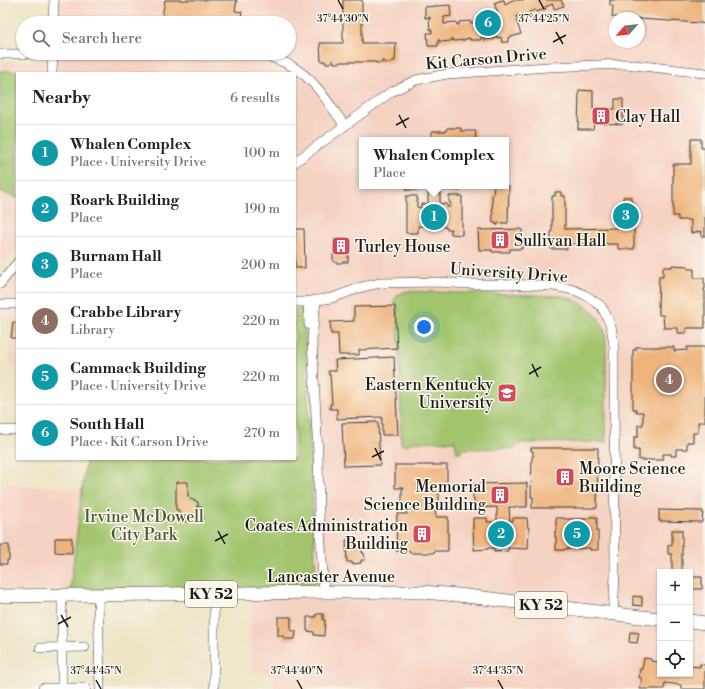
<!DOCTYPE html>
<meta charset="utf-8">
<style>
:root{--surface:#fff;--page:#f2f2f2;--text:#202124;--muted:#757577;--line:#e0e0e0;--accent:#d93025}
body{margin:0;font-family:"Libre Bodoni",serif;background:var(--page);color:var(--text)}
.controls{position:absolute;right:12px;bottom:12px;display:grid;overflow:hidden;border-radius:0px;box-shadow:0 1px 3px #0004}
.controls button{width:36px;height:36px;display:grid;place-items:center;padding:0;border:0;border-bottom:1px solid var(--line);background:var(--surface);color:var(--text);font:20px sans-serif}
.compass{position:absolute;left:609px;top:12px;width:36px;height:36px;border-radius:50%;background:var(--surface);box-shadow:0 1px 3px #0004;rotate:242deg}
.you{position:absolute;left:424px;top:327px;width:14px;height:14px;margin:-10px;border:3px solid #fff;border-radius:50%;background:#1a73e8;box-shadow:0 0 0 6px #1a73e833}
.badge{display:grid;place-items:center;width:26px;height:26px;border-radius:50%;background:var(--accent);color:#fff;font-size:13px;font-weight:700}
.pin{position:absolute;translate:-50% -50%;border:2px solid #fff;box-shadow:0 1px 4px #0006}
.popup{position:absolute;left:359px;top:137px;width:150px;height:52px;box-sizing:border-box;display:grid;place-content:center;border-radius:0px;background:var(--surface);filter:drop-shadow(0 1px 3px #0005);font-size:13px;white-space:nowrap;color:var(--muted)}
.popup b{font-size:15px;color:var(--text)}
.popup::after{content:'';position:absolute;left:50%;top:100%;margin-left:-8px;border:8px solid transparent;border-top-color:var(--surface)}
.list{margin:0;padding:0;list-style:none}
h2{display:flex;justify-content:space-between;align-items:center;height:52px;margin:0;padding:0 16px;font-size:17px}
h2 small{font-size:13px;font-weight:400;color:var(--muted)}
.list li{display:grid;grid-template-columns:26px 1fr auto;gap:12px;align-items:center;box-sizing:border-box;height:56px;padding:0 16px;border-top:1px solid var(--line)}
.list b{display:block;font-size:15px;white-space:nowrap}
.list p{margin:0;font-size:13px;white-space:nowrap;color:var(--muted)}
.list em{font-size:13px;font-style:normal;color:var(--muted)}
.icon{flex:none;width:22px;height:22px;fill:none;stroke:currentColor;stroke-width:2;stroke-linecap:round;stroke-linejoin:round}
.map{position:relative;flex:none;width:705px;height:689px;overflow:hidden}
.search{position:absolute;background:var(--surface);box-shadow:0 1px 3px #0004;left:16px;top:16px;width:280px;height:44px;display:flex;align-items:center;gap:10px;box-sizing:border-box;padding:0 14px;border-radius:22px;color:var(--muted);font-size:15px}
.panel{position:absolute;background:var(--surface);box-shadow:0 1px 3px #0004;left:16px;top:72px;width:280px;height:388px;border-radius:0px}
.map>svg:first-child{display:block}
.built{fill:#f5d2c2;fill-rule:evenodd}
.green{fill:#a1c46d;stroke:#5e7044}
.building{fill:#efb37b}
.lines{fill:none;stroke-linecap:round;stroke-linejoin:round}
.street-casing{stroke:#3b3a35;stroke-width:10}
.primary-casing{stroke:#3b3a35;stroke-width:14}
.street{stroke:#fff;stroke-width:9}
.primary{stroke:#fff;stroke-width:13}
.ticks{fill:none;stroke:#1c1c1c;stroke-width:1.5}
.labels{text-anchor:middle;stroke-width:3;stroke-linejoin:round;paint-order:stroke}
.shield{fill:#fbf7ec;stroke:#5f5e5a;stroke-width:1}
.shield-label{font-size:15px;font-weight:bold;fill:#1c1c1c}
.street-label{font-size:16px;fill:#1c1c1c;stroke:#fbf7ec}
.poi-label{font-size:16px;fill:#1c1c1c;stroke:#fbf7ec;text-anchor:start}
.park-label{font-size:16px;fill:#4b5738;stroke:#fbf7ec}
.ticks-label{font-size:10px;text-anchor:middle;fill:#1c1c1c;stroke:#fbf7ec;stroke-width:3;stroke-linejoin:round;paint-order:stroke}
</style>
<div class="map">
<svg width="705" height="689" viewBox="0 0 705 689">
<rect width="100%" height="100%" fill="#fbf7ec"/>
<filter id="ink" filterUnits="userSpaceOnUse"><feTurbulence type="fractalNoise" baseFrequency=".025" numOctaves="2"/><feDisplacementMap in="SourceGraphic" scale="8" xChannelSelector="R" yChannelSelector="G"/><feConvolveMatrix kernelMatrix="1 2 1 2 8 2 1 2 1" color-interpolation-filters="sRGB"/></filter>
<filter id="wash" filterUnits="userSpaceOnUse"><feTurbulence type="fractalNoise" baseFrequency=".012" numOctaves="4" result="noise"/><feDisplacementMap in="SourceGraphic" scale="16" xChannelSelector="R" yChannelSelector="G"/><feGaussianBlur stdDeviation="0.9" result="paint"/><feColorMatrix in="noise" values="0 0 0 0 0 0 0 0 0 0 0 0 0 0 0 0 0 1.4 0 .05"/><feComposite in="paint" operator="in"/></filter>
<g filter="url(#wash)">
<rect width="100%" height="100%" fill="#ede4c5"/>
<path class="built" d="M 59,0 L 705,0 L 705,689 L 274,689 L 274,674 L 251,672 L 250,590 L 312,478 L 304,309 L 295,309 L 295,73 L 57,73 L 58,53 L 289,53 L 289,23 L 59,23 ZM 615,18 L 639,18 L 639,42 L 615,42 ZM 362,140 L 506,140 L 506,186 L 362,186 ZM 660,572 L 690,572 L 690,674 L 660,674 Z
M 0,61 L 45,61 L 44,73 L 17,73 L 17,248 L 0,269 Z
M 17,270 L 17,366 L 10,366 L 11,297 L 1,298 L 0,293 Z
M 2,484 L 82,489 L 70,590 L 0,591 L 0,497 Z"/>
<path class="green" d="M 0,71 L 25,71 L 27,73 L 17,73 L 17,198 L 0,191 Z
M 406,291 L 562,296 C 582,301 600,312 605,333 C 606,337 606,342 606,346 L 606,442 L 521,443 L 515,448 L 461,449 L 461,453 L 457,453 L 455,441 L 412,442 C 408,444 405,447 401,444 L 401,439 L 400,377 L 397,306 L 394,303 L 394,300 L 398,295 Z
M 295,309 L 304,309 L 316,583 L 309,589 L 70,590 L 86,459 L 295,459 Z"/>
<g id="blocks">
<path class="building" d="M 165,0 L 237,0 L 235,11 L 242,12 L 240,23 L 195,23 L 162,17 Z
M 343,0 L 362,0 L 362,43 L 396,43 L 395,61 L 391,61 L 391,63 L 385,63 L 385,61 L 382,61 L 382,63 L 376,63 L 376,62 L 340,62 L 340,63 L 334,63 L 334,61 L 331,61 L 331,63 L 325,63 L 325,61 L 321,61 L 320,43 L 343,43 Z
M 502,0 L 504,0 L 505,5 L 509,3 L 508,2 L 513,0 L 561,0 L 564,6 L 554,9 L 553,4 L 545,7 L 546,9 L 536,12 L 535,10 L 529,12 L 530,15 L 520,18 L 519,15 L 516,16 L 517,19 L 516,20 L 521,34 L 508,38 L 508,42 L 502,42 L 501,37 L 497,38 L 497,36 L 495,37 L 495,39 L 484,40 L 484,37 L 481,37 L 481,40 L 470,40 L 470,38 L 465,39 L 465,40 L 453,41 L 453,39 L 451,39 L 451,41 L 440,42 L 440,40 L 438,40 L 438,46 L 428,46 L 427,33 L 432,33 L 432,30 L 430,30 L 429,19 L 430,19 L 430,17 L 425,18 L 425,7 L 450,5 L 451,16 L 444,17 L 444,24 L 447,24 L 447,23 L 456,22 L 457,25 L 459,25 L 459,22 L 470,21 L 470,23 L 475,23 L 475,19 L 485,19 L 485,21 L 488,20 L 488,16 L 494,16 L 494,13 L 498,13 L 494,3 Z
M 610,0 L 705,0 L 705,24 L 700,23 L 639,19 L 639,18 L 612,17 L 613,6 L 610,5 Z
M 579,90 L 593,91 L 593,109 L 615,109 L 615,99 L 623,99 L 623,124 L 594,123 L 593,129 L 578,129 Z
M 447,128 L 461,128 L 461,131 L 476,131 L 475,140 L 432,140 L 432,131 L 446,131 Z
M 691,139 L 701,139 L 701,148 L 705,148 L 705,236 L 701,236 L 702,231 L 691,233 L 691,220 L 678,220 L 678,216 L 673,216 L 673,164 L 691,164 Z
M 407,186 L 461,186 L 461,191 L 440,190 L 440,204 L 447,204 L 447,207 L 450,207 L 451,203 L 449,202 L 449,196 L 462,196 L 462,235 L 451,234 L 451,229 L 446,229 L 446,227 L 418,226 L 418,233 L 406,233 L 406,196 L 417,196 L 417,207 L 421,208 L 421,204 L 428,204 L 428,190 L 406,190 Z
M 494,186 L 509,186 L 508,223 L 498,223 L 498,225 L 496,225 L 496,223 L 493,223 L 492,195 L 493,195 Z
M 555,192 L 561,192 L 561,196 L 565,196 L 565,229 L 618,228 L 618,203 L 623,203 L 623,197 L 631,197 L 631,202 L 634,202 L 634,249 L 618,249 L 618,244 L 567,244 L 567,249 L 551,249 L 551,232 L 552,232 L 552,196 L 555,196 Z
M 295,229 L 304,229 L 305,268 L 295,268 Z
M 522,229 L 522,249 L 510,249 L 510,252 L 492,252 L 492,250 L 479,250 L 478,230 Z
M 334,239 L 348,239 L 348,262 L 342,262 L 341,263 L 336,263 L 333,260 L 333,255 L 334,253 Z
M 672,265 L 688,266 L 688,269 L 694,269 L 694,278 L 704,278 L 704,283 L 705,283 L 705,289 L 704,289 L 704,291 L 705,291 L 705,328 L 686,328 L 686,333 L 678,333 L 678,328 L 664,328 L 663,315 L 659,315 L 659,306 L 658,306 L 659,277 L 663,277 L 663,267 L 672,267 Z
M 395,306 L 397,348 L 359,350 L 359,355 L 339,355 L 338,334 L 331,334 L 330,322 L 354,321 L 354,307 Z
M 13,322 L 17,323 L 17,338 L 11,338 Z
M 636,347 L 674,347 L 674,351 L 687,350 L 687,347 L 705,347 L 705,422 L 698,422 L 698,433 L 693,433 L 693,442 L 687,442 L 687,449 L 676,449 L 676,456 L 671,456 L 671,454 L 663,454 L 663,460 L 639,460 L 639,450 L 634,450 L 634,437 L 638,437 L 638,425 L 643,425 L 643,412 L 636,412 L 636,409 L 633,409 L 633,350 L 636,350 Z
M 394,357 L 398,435 L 382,435 L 382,417 L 337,419 L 337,409 L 330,409 L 330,404 L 332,404 L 330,374 L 329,375 L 328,371 L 336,371 L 335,360 Z
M 378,422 L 380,465 L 344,466 L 342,423 Z
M 531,448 L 598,448 L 597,508 L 532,508 L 532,504 L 533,503 L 533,497 L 531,497 L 532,457 L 533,457 L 533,451 L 531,451 Z
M 395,465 L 447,465 L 447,488 L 442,488 L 442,486 L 439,486 L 439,508 L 435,508 L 436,517 L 448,517 L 448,551 L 434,551 L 434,553 L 410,553 L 410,551 L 396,551 L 397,514 L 407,514 L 407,508 L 402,508 L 402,488 L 404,488 L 404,487 L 400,487 L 400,488 L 395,488 Z
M 176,482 L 188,482 L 188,497 L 190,499 L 196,501 L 198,502 L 198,506 L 196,507 L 202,507 L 203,520 L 180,522 L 179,510 L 176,510 Z
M 527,483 L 527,507 L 509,507 L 510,521 L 513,521 L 513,518 L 527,518 L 528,528 L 529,528 L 528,549 L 508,548 L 508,551 L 494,552 L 494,548 L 488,548 L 488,549 L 474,550 L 473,529 L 473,518 L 487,518 L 487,522 L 497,522 L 497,507 L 474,508 L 474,498 L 473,498 L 473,484 Z
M 659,510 L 703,511 L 702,522 L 659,521 Z
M 589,517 L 597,517 L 597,531 L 598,531 L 598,550 L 590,550 L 590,548 L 564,549 L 564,550 L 556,550 L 556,537 L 555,537 L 555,531 L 556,531 L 556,518 L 564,518 L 564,519 L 589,519 Z
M 672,530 L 682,530 L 682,571 L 672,571 L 672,554 L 668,554 L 668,545 L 672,545 Z
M 55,538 L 72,538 L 72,553 L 55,552 Z
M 346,540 L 353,540 L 353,543 L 362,542 L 362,553 L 364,553 L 365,560 L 361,560 L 361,563 L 352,564 L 352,562 L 347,562 Z
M 0,545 L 9,545 L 9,560 L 7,560 L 7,564 L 0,564 Z
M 690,577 L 702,577 L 702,589 L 690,589 Z
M 633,596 L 642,597 L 642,606 L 633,605 Z
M 316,614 L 323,614 L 323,620 L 325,620 L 324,636 L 314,635 L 314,632 L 307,631 L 307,617 L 316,617 Z
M 278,617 L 291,617 L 291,631 L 296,631 L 295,639 L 284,639 L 284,636 L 278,636 Z
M 630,632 L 639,633 L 637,643 L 629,642 Z
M 644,658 L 651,659 L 651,661 L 660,662 L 660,674 L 690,674 L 690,666 L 700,667 L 700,664 L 705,665 L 705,689 L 681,689 L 681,685 L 665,683 L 664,689 L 640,689 L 642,678 L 639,678 L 640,669 L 642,669 Z"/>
</g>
</g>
<g filter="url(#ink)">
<use href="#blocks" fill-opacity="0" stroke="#3b3a35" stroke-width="1"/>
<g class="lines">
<g class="street-casing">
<path id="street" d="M 53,23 L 54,0
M 253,53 C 269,56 286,61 299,71 C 318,84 331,107 345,126
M 0,54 L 53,54
M 52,73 L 53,53
M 295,162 L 391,92 L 416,80 L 447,74 L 548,67 L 625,64 L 705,73
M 0,284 L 17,263
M 316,300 L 312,340 L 318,454 L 319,514 L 324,592
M 308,301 L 309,325
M 295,302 L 304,302 L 332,298 L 362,287 L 380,283 L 437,282 L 469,284 L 507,284 L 554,286 L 574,290 L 585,295 L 601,306 L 604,311 L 611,326 L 614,345 L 614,398 L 615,575 L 613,614
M 0,304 L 17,304
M 0,430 L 17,430
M 214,594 L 214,689
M 62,595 L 62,689
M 98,595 L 100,689
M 40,648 L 85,647
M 43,688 L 86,688"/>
</g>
<g class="primary-casing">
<path id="primary" d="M 0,596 L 324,592 L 422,592 L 458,595 L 632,616 L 660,619
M 690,621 L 705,623"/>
</g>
<use href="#street" class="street"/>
<use href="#primary" class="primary"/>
</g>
</g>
<path class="ticks" d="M 338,0 L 343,9M 539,0 L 544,9M 556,32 L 563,44M 553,42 L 566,35M 399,115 L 406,128M 396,125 L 409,118M 532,364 L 538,377M 529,374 L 541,367M 375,448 L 381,460M 372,457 L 384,451M 218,531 L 225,544M 215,541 L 228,534M 61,615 L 68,627M 58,624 L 71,617M 96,680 L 101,689M 297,680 L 302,689M 498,680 L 503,689"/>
<defs>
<g id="building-square" transform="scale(1)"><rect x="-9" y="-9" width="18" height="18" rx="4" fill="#d1495b" stroke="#fbf7ec"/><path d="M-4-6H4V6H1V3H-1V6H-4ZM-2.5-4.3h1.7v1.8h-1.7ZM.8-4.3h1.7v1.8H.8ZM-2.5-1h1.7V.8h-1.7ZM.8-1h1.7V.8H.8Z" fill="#fff"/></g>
<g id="university-square" transform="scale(1)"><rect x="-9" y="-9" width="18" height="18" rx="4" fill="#d1495b" stroke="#fbf7ec"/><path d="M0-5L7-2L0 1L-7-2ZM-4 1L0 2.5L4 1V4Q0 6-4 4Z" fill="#fff"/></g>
</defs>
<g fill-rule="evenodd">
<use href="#building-square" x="601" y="116"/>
<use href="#building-square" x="500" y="240"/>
<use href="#building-square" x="341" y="246"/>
<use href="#university-square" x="507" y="393"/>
<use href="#building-square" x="565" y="477"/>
<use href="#building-square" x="500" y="495"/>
<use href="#building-square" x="422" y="534"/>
</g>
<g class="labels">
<g class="shield">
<rect x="185" y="581" width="52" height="26" rx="3"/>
<rect x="515" y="592" width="52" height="26" rx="3"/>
</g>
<g class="shield-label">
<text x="211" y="599">KY 52</text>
<text x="541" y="610">KY 52</text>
</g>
<g class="street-label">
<text transform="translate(486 58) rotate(-5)" y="6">Kit Carson Drive</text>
<text transform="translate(509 272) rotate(4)" y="6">University Drive</text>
<text x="331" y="582">Lancaster Avenue</text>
</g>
<g class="poi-label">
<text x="615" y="122">Clay Hall</text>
<text x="514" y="246">Sullivan Hall</text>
<text x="355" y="252">Turley House</text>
<text x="493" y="390" text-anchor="end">Eastern Kentucky<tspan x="493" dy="18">University</tspan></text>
<text x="579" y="474">Moore Science<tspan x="579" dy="18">Building</tspan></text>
<text x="486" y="492" text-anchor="end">Memorial<tspan x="486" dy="18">Science Building</tspan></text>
<text x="408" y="531" text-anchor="end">Coates Administration<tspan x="408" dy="18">Building</tspan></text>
</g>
<g class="park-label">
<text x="144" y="522">Irvine McDowell<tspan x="144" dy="18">City Park</tspan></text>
</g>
</g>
<g class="ticks-label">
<text x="343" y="22">37°44'30"N</text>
<text x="544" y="22">37°44'25"N</text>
<text x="96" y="674">37°44'45"N</text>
<text x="297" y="674">37°44'40"N</text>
<text x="498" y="674">37°44'35"N</text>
</g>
</svg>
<div class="controls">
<button>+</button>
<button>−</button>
<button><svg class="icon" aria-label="locate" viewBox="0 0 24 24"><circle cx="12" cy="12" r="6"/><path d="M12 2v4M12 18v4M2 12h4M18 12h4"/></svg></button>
</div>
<svg class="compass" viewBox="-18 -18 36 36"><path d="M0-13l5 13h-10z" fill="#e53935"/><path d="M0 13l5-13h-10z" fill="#757577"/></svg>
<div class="you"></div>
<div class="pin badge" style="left:434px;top:217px;background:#0f9aa8">1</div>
<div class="popup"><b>Whalen Complex</b>Place</div>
<div class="pin badge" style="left:501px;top:534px;background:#0f9aa8">2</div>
<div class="pin badge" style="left:626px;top:216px;background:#0f9aa8">3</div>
<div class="pin badge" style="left:669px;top:380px;background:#8d6e63">4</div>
<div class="pin badge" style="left:577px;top:534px;background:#0f9aa8">5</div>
<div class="pin badge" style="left:488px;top:23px;background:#0f9aa8">6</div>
<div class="search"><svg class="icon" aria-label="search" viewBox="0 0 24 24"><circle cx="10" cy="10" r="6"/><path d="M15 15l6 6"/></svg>Search here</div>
<section class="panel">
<h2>Nearby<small>6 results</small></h2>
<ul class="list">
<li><span class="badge" style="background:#0f9aa8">1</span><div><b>Whalen Complex</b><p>Place · University Drive</p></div><em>100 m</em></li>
<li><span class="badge" style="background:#0f9aa8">2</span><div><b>Roark Building</b><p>Place</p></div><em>190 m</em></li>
<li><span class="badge" style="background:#0f9aa8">3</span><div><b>Burnam Hall</b><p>Place</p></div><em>200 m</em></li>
<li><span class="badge" style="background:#8d6e63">4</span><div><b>Crabbe Library</b><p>Library</p></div><em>220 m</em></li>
<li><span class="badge" style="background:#0f9aa8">5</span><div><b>Cammack Building</b><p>Place · University Drive</p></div><em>220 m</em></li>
<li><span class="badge" style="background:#0f9aa8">6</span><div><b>South Hall</b><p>Place · Kit Carson Drive</p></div><em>270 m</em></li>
</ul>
</section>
</div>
